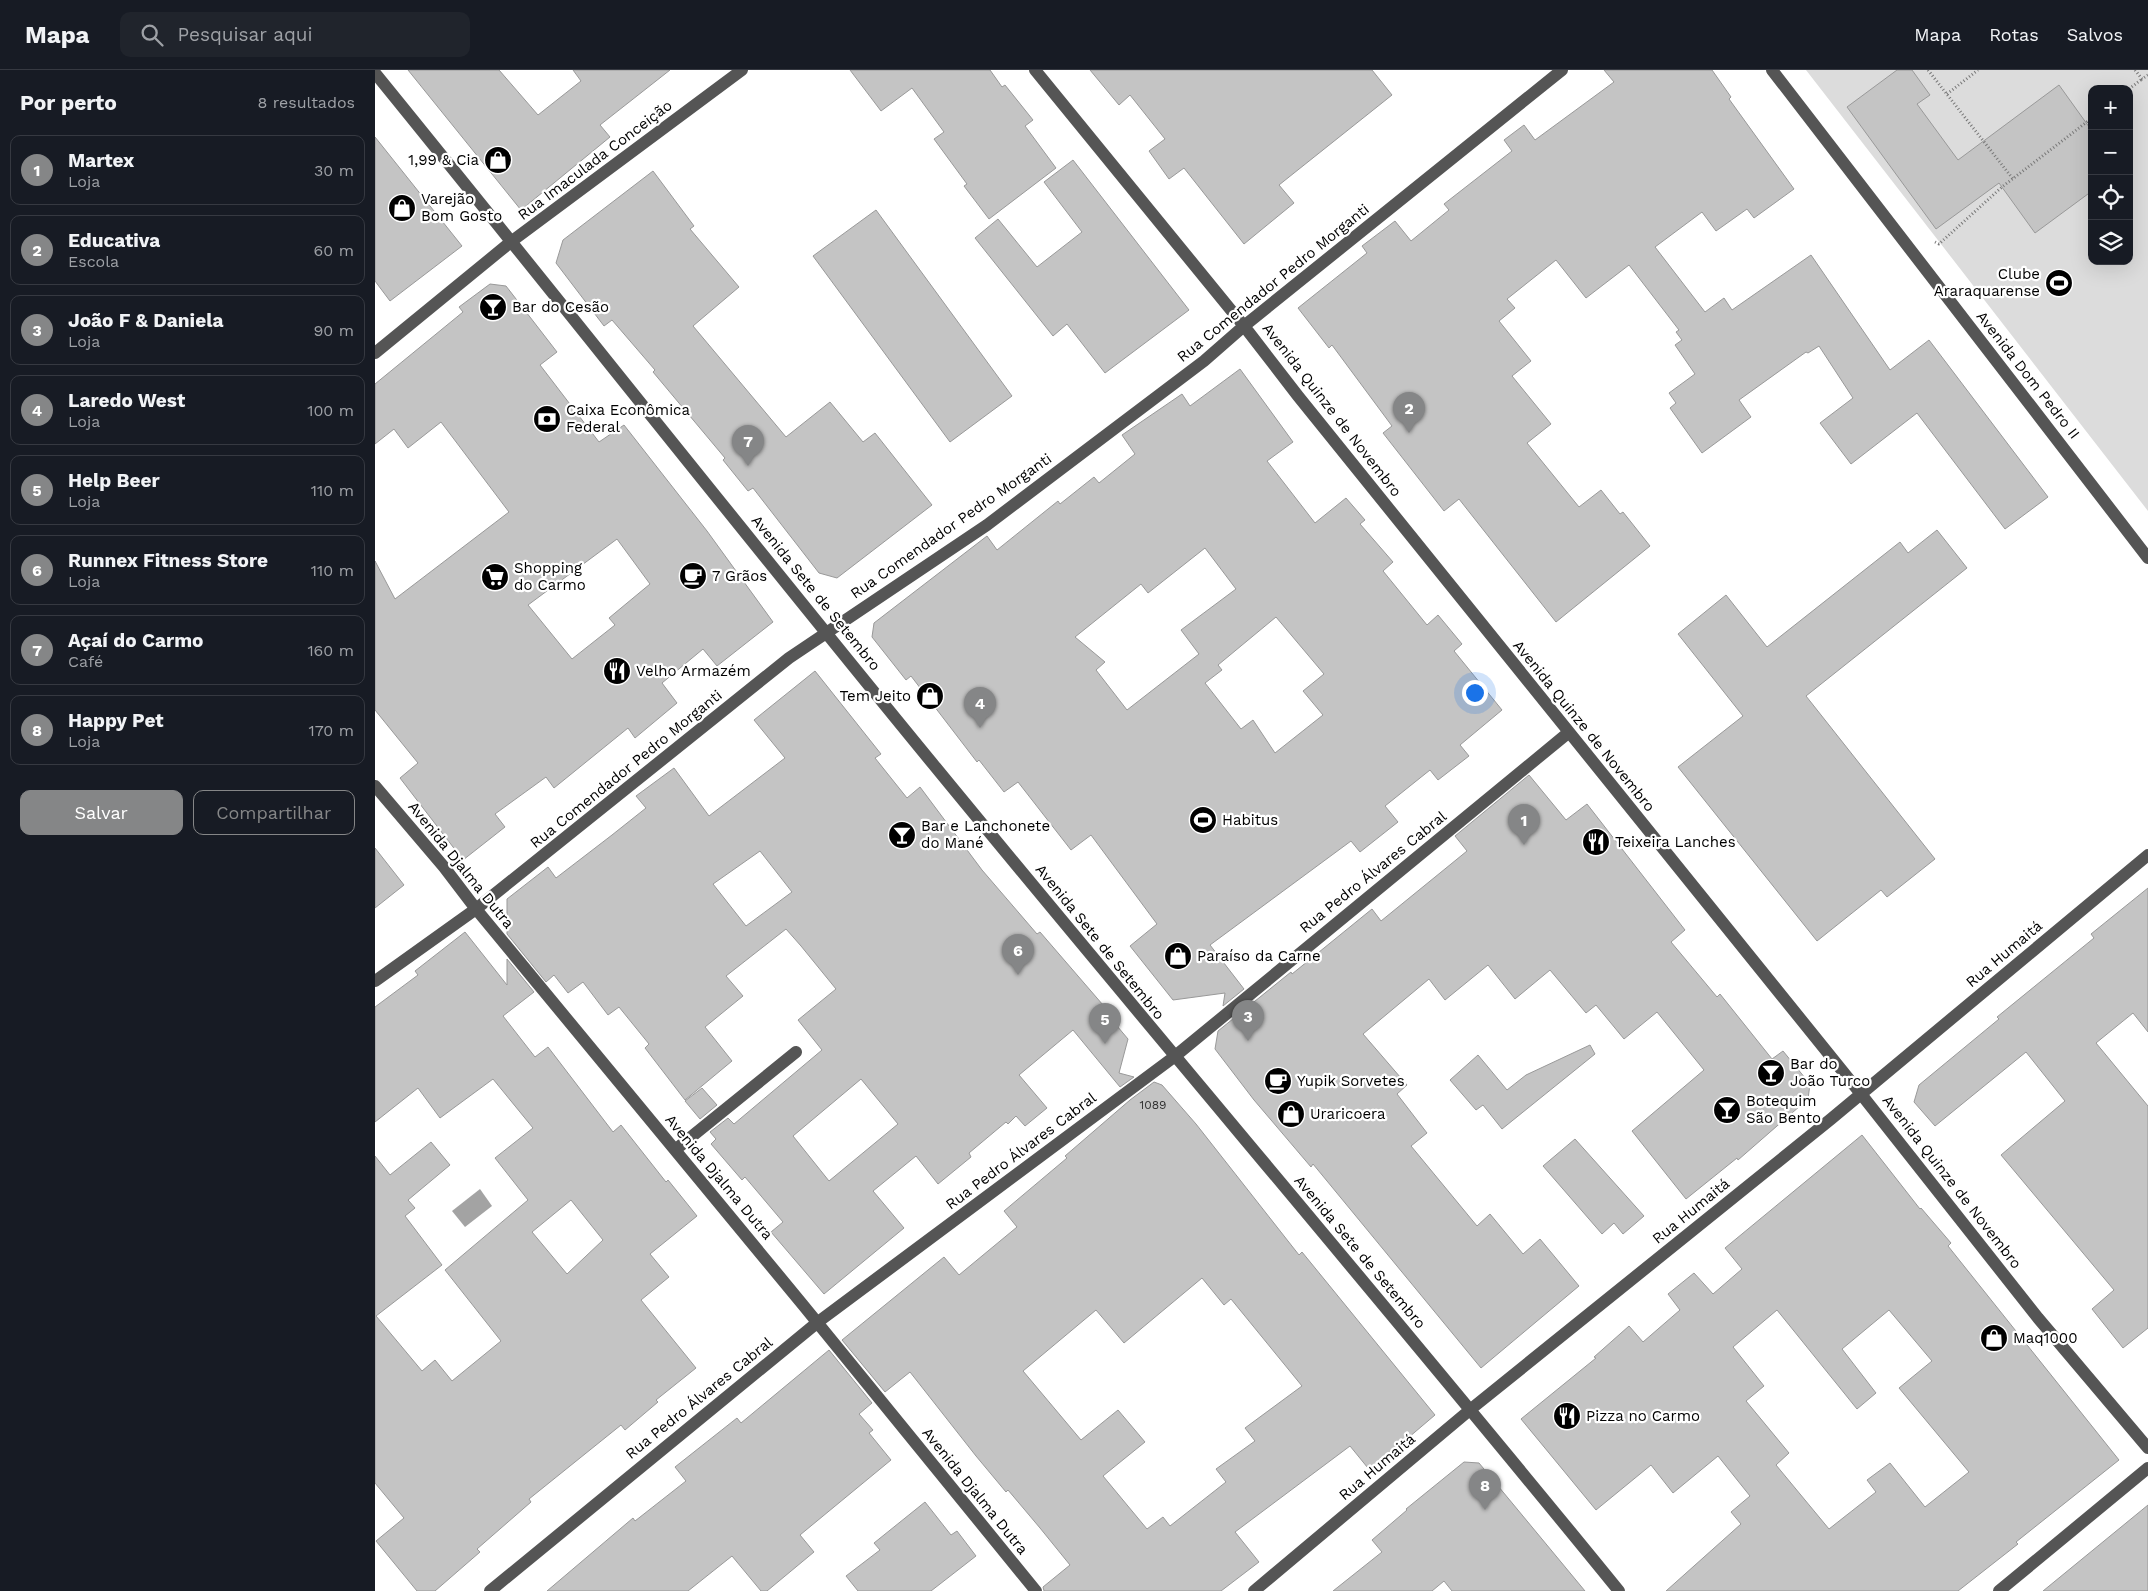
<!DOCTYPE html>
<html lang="pt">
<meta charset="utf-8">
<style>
:root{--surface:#171b24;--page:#20242c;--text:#f1f3f6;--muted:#9ea1a6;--line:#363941;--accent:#858687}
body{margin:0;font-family:"Work Sans",sans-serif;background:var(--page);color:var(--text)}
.controls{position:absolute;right:15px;top:15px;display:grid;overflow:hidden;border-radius:10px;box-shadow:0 5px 20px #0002}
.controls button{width:45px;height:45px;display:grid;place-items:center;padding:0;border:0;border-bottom:1px solid var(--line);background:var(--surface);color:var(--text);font:25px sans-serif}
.you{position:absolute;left:1099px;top:622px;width:18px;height:18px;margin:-12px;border:4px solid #fff;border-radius:50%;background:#1a73e8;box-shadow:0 0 0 8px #1a73e833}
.badge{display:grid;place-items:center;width:32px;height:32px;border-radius:50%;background:var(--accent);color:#fff;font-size:16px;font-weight:700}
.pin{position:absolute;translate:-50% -41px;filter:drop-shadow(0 1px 2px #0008)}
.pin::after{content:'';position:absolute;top:26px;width:18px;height:15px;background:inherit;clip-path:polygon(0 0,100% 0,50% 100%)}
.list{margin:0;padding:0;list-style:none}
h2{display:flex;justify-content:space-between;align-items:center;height:65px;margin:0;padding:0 20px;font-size:21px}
h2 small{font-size:16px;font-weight:400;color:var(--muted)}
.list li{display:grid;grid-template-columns:32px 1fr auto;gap:15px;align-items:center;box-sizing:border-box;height:70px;margin:0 10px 10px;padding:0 10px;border:1px solid var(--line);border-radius:10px}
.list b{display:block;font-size:19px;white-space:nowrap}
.list p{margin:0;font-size:16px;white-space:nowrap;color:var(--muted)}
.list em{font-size:16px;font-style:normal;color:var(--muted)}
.actions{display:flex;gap:10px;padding:15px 20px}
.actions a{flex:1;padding:11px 0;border:1px solid var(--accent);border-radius:10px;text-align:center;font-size:18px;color:var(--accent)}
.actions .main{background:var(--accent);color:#fff}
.icon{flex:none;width:28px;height:28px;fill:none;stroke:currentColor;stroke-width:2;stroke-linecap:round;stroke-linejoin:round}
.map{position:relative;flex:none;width:1773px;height:1521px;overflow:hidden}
header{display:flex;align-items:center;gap:30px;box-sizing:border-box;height:70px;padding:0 25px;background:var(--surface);border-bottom:1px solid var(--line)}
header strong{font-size:24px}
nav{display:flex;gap:28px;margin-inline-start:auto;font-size:18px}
.search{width:350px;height:45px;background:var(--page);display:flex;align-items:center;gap:12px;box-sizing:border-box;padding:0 18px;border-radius:10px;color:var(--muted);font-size:19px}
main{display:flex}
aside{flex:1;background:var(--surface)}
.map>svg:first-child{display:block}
.green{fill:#dcdcdc;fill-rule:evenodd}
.water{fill:#a3a3a3}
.building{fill:#c4c4c4;stroke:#999;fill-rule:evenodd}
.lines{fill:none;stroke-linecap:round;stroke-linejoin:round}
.path{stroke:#777;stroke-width:3;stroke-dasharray:1 2.5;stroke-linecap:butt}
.minor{stroke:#555;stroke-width:12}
.labels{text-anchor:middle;stroke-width:4.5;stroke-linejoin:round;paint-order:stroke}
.number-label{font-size:12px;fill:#313131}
.poi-label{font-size:15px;fill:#000;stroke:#fff;text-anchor:start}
.street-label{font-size:15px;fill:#000;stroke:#fff}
</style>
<header>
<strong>Mapa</strong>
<div class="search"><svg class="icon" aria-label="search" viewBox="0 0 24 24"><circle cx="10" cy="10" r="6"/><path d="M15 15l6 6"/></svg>Pesquisar aqui</div>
<nav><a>Mapa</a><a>Rotas</a><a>Salvos</a></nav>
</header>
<main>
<aside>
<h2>Por perto<small>8 resultados</small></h2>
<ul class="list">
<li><span class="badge">1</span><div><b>Martex</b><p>Loja</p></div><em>30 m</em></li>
<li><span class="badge">2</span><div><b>Educativa</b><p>Escola</p></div><em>60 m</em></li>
<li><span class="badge">3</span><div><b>João F &amp; Daniela</b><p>Loja</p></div><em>90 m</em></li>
<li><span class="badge">4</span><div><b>Laredo West</b><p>Loja</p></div><em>100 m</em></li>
<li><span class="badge">5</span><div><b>Help Beer</b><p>Loja</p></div><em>110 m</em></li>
<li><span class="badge">6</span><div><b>Runnex Fitness Store</b><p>Loja</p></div><em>110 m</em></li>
<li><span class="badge">7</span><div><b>Açaí do Carmo</b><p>Café</p></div><em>160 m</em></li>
<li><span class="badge">8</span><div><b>Happy Pet</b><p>Loja</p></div><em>170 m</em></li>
</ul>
<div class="actions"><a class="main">Salvar</a><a>Compartilhar</a></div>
</aside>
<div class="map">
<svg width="1773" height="1521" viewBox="0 0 1773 1521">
<rect width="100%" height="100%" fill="#fff"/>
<path class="green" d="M 1431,0 L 1773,0 L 1773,441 ZM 1717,19 L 1754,19 L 1754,191 L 1717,191 Z"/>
<path class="water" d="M 105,1119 L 117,1136 L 90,1157 L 77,1141 Z"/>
<path class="building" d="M 33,0 L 124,0 L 163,45 L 206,11 L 198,0 L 295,0 L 225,55 L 235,67 L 146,140 Z
M 475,0 L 615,0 L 627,17 L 630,15 L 658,50 L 650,56 L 681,98 L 614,149 L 589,116 L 592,114 L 559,69 L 569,62 L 537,18 L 506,41 Z
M 715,0 L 997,0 L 1017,25 L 904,115 L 919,133 L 869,174 L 809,98 L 794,109 L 774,81 L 790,69 L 755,25 L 744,35 Z
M 1229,0 L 1337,0 L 1356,27 L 1354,29 L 1419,119 L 1379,148 L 1372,139 L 1341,161 L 1327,142 L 1280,177 L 1330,242 L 1349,228 L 1357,240 L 1436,185 L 1515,300 L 1554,270 L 1673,427 L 1630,459 L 1542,343 L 1476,394 L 1445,353 L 1478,328 L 1444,276 L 1433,283 L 1431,282 L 1364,330 L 1376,347 L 1327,383 L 1295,338 L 1301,333 L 1294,323 L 1320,304 L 1300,275 L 1307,270 L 1301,262 L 1304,260 L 1254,195 L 1211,228 L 1181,190 L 1132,229 L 1140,238 L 1124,251 L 1156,291 L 1137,306 L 1176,354 L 1152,373 L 1204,437 L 1226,420 L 1245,444 L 1248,442 L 1275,476 L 1181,552 L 1084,429 L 1069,441 L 1008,363 L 1017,356 L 957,275 L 954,278 L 923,238 L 992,183 L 987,176 L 1020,151 L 1036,171 L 1074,140 L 1069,134 L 1137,81 L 1129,70 L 1149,55 L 1160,70 L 1239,12 Z
M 1522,0 L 1537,0 L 1555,25 L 1542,34 L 1583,90 L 1684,15 L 1717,61 L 1717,121 L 1660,163 L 1624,113 L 1561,159 L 1472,37 Z
M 0,67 L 87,176 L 15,231 L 0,211 Z
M 698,90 L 814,240 L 730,303 L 692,254 L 678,266 L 600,168 L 623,149 L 662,197 L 707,162 L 669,112 Z
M 278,101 L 319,156 L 315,159 L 364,217 L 318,256 L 411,367 L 455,332 L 488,372 L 500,363 L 557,435 L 462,508 L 444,503 L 378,418 L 373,421 L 348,390 L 350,388 L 278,302 L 280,300 L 237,250 L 229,256 L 181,193 L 188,170 Z
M 501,140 L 637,326 L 575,372 L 438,186 Z
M 115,214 L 131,216 L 182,282 L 165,295 L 224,372 L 249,355 L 332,461 L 398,552 L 342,596 L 328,579 L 287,613 L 302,633 L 260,668 L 253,658 L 179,718 L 171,707 L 120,744 L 130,757 L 88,790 L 25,708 L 43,693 L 0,640 L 0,491 L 20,529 L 134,442 L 66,352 L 33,378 L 19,359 L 0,374 L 0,314 L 88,242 L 84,237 ZM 242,469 L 275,514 L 234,548 L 240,555 L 197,589 L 153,535 Z
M 865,299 L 918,372 L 892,391 L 940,453 L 971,428 L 990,450 L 985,454 L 1018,492 L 1008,501 L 1052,555 L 1063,545 L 1087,574 L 1079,581 L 1127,640 L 1085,675 L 1094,686 L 1063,710 L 1055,700 L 1010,736 L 1023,752 L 985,782 L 976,771 L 835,875 L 869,919 L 848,936 L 850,923 L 798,930 L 755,876 L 782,854 L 716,765 L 696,780 L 643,712 L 629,722 L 604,690 L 602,692 L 536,606 L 531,610 L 497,567 L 499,553 L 612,466 L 622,480 L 683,431 L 685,434 L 719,407 L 724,413 L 760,384 L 747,365 L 807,324 L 815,336 ZM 830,478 L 861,519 L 806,560 L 824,584 L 752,640 L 721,600 L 730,592 L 700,567 L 766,514 L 773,523 ZM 901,547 L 949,604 L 928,621 L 948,645 L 900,683 L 878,650 L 866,659 L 830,613 L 847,600 L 843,595 Z
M 1562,460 L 1592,498 L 1431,626 L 1560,789 L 1512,827 L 1506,820 L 1442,871 L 1303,697 L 1368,646 L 1303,564 L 1351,525 L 1392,577 L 1525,472 L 1533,483 Z
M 440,601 L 506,684 L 500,688 L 532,728 L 545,717 L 607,800 L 662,864 L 665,862 L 728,935 L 726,937 L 753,969 L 744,1003 L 759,1007 L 745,1017 L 698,960 L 644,1005 L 672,1038 L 650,1056 L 641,1046 L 633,1054 L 631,1052 L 594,1083 L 596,1087 L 563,1114 L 541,1086 L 498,1121 L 529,1158 L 449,1224 L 396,1162 L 408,1152 L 370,1107 L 367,1110 L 336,1074 L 341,1069 L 335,1062 L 353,1048 L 359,1054 L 447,980 L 423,950 L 461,919 L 426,876 L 411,859 L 351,906 L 368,926 L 330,957 L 357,991 L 310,1030 L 270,978 L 274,974 L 244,937 L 233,945 L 208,912 L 193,923 L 179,905 L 171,912 L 132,864 L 132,829 L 173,797 L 181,808 L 237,765 L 271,738 L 261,726 L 299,698 L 334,746 L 410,688 L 379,650 ZM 385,781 L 417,822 L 371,856 L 338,814 ZM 486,1009 L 523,1054 L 454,1111 L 418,1066 Z
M 1154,705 L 1191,750 L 1212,734 L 1310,860 L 1296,872 L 1342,927 L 1345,924 L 1397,989 L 1408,981 L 1435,1014 L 1433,1029 L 1363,1090 L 1362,1088 L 1311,1129 L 1257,1061 L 1329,1000 L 1282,942 L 1249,969 L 1221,935 L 1211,943 L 1175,900 L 1140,929 L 1113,895 L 1070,930 L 1054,909 L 988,964 L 1032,1015 L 1022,1024 L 1052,1063 L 1036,1076 L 1102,1156 L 1115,1144 L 1148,1184 L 1165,1169 L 1204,1216 L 1106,1298 L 938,1094 L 936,1097 L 879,1030 L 840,979 L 843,961 L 916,902 L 917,904 L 997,839 L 1006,851 L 1092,781 L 1080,766 Z
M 0,778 L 29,815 L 0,838 Z
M 1773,818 L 1773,962 L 1758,943 L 1721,973 L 1773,1036 L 1773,1258 L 1748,1278 L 1717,1239 L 1739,1220 L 1626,1085 L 1690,1031 L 1651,982 L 1560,1056 L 1539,1032 L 1544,1015 L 1624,949 L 1622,947 L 1719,868 L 1716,864 Z
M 90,862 L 132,915 L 132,889 L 159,922 L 128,946 L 160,987 L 173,977 L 238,1062 L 246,1055 L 291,1112 L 293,1110 L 322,1146 L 275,1184 L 294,1207 L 266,1230 L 321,1298 L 281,1330 L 283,1332 L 250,1360 L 246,1355 L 154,1429 L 156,1432 L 102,1479 L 105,1482 L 60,1521 L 42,1521 L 1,1471 L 29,1448 L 0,1413 L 0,1086 L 15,1105 L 56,1072 L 75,1095 L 33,1130 L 40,1138 L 30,1146 L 67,1195 L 1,1246 L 47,1301 L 60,1290 L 77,1311 L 126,1271 L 70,1200 L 153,1130 L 120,1088 L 158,1058 L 118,1009 L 65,1048 L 43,1018 L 0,1052 L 0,937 L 43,905 L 40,901 ZM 196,1130 L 228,1170 L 192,1204 L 157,1162 Z
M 1215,975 L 1220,984 L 1127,1059 L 1108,1035 L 1101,1040 L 1075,1010 L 1103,985 L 1132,1020 L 1151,1005 Z
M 779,1012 L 787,1015 L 821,1054 L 924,1185 L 927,1182 L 1060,1345 L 1020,1379 L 1022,1382 L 997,1403 L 975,1376 L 860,1462 L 884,1492 L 846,1521 L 669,1521 L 668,1517 L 695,1495 L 665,1458 L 633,1420 L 631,1422 L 601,1386 L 535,1302 L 510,1322 L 467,1270 L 569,1187 L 584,1205 L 642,1157 L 629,1141 L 692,1088 L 690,1086 L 755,1030 ZM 827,1208 L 849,1235 L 856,1229 L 927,1316 L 870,1358 L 880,1371 L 841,1399 L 851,1412 L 795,1456 L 788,1447 L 772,1459 L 728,1406 L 770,1372 L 743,1340 L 706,1370 L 648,1301 L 721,1240 L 749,1273 Z
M 327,1018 L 342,1035 L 325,1049 L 310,1031 Z
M 1487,1065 L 1545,1139 L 1546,1138 L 1576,1173 L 1573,1176 L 1744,1390 L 1641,1472 L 1643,1474 L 1583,1521 L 1291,1521 L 1366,1454 L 1356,1442 L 1375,1426 L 1343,1386 L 1298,1423 L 1276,1395 L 1221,1440 L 1146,1349 L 1221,1288 L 1219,1287 L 1254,1256 L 1268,1272 L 1305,1240 L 1293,1224 L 1319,1203 L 1338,1224 L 1367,1199 L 1350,1178 ZM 1402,1240 L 1482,1339 L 1501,1323 L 1467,1279 L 1514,1240 L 1557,1291 L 1524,1318 L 1594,1402 L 1550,1437 L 1515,1393 L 1492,1410 L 1501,1422 L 1454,1459 L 1401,1395 L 1414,1383 L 1371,1331 L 1389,1316 L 1358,1277 Z
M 1200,1069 L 1269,1146 L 1248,1164 L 1239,1153 L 1227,1164 L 1168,1096 Z
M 454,1280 L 497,1333 L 484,1344 L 498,1360 L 494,1363 L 516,1390 L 425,1465 L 439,1482 L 392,1521 L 386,1521 L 357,1486 L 313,1521 L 172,1521 L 258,1448 L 260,1451 L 311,1411 L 300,1397 L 362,1348 L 366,1353 Z
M 1089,1392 L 1104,1393 L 1210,1521 L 1077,1521 L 1069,1511 L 1057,1521 L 958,1521 L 1007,1482 L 997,1470 L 1032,1440 L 1031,1439 Z
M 550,1432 L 576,1465 L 582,1461 L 601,1486 L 556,1521 L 483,1521 L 471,1506 L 505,1480 L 499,1473 Z
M 1773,1435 L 1773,1521 L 1668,1521 Z"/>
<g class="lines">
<path class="path" d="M 1553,0 L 1638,109
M 1760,0 L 1767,9 L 1773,5
M 1754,19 L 1767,9
M 1572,24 L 1603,0
M 1560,172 L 1564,174 L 1627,117 L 1717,48"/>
<path class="minor" d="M 660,0 L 869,256 L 923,326 L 1486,1024 L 1663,1248 L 1773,1378
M 1397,0 L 1773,488
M 0,3 C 187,233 370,465 558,694 C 785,971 1018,1243 1244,1521
M 0,283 L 137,171 L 367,0
M 0,716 L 69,797 L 101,839 L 428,1235 L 661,1521
M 0,911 L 101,839 L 414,588 L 612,455 L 829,291 L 869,256 L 1187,0
M 300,1080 L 421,982
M 115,1521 L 443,1252 L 799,987 L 1193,663
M 879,1521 L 1096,1339 L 1456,1049 L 1773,785
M 1624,1521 L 1773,1398"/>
</g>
<defs>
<g id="shop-disc" transform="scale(1.4375)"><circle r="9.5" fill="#000" stroke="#fff"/><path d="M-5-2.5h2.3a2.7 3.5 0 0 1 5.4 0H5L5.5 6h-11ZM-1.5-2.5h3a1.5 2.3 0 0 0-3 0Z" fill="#fff"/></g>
<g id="stadium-disc" transform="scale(1.4375)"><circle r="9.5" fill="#000" stroke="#fff"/><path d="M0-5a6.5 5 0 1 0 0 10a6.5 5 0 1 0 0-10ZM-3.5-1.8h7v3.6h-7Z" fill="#fff"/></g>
<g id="bar-disc" transform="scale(1.4375)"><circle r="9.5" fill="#000" stroke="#fff"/><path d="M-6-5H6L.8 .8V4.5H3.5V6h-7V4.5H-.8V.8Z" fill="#fff"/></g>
<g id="bank-disc" transform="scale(1.4375)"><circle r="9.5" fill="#000" stroke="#fff"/><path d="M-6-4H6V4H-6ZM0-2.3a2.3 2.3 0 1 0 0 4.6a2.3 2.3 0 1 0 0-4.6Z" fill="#fff"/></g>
<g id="cafe-disc" transform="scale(1.4375)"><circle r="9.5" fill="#000" stroke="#fff"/><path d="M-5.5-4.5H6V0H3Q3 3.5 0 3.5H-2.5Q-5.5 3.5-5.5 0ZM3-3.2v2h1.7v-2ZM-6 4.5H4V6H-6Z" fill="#fff"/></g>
<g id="supermarket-disc" transform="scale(1.4375)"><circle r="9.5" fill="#000" stroke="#fff"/><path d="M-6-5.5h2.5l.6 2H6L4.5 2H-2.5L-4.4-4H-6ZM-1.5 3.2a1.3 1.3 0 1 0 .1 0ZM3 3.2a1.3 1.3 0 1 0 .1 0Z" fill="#fff"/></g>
<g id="restaurant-disc" transform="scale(1.4375)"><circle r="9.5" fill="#000" stroke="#fff"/><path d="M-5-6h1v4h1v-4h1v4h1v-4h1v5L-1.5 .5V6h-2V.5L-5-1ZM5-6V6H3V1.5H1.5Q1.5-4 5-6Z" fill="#fff"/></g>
</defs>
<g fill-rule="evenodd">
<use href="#shop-disc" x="123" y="90"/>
<use href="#shop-disc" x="27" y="138"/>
<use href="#stadium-disc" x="1684" y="213"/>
<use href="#bar-disc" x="118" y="237"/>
<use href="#bank-disc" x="172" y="349"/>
<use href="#cafe-disc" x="318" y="506"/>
<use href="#supermarket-disc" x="120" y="507"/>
<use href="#restaurant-disc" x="242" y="601"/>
<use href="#shop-disc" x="555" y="626"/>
<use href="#stadium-disc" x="828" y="750"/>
<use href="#bar-disc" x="527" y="765"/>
<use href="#restaurant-disc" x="1221" y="772"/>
<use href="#shop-disc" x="803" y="886"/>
<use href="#bar-disc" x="1396" y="1003"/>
<use href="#cafe-disc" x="903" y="1011"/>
<use href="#bar-disc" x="1352" y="1040"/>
<use href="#shop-disc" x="916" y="1044"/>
<use href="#shop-disc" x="1619" y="1268"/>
<use href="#restaurant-disc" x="1192" y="1346"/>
</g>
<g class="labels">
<g class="number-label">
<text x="778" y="1039">1089</text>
</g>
<g class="poi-label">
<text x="104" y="95" text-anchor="end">1,99 &amp; Cia</text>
<text x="46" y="134">Varejão<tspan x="46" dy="17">Bom Gosto</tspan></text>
<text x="1665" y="209" text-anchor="end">Clube<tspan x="1665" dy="17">Araraquarense</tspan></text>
<text x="137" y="242">Bar do Cesão</text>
<text x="191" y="345">Caixa Econômica<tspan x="191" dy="17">Federal</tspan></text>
<text x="139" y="503">Shopping<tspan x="139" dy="17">do Carmo</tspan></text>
<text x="337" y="511">7 Grãos</text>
<text x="261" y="606">Velho Armazém</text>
<text x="536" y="631" text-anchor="end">Tem Jeito</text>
<text x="847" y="755">Habitus</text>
<text x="546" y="761">Bar e Lanchonete<tspan x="546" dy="17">do Mané</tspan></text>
<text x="1240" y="777">Teixeira Lanches</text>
<text x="822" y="891">Paraíso da Carne</text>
<text x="1415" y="999">Bar do<tspan x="1415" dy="17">João Turco</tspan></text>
<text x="922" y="1016">Yupik Sorvetes</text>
<text x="1371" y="1036">Botequim<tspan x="1371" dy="17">São Bento</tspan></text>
<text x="935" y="1049">Uraricoera</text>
<text x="1638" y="1273">Maq1000</text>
<text x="1211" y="1351">Pizza no Carmo</text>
</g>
<g class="street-label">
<text transform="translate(220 90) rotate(-37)" y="5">Rua Imaculada Conceição</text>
<text transform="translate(898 213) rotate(-39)" y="5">Rua Comendador Pedro Morganti</text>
<text transform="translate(1653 305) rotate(52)" y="5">Avenida Dom Pedro II</text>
<text transform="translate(957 340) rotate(52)" y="5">Avenida Quinze de Novembro</text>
<text transform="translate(576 456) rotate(-35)" y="5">Rua Comendador Pedro Morganti</text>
<text transform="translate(441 523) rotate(51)" y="5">Avenida Sete de Setembro</text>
<text transform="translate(1209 656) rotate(51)" y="5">Avenida Quinze de Novembro</text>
<text transform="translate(251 699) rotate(-39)" y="5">Rua Comendador Pedro Morganti</text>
<text transform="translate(86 795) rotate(51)" y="5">Avenida Djalma Dutra</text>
<text transform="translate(998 802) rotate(-39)" y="5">Rua Pedro Álvares Cabral</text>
<text transform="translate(725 872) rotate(51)" y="5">Avenida Sete de Setembro</text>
<text transform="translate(1629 884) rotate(-40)" y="5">Rua Humaitá</text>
<text transform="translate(646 1081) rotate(-37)" y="5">Rua Pedro Álvares Cabral</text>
<text transform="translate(344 1107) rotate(50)" y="5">Avenida Djalma Dutra</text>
<text transform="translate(1577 1112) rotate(52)" y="5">Avenida Quinze de Novembro</text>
<text transform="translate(1316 1141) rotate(-39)" y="5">Rua Humaitá</text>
<text transform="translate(985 1182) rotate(50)" y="5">Avenida Sete de Setembro</text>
<text transform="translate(324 1328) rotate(-39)" y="5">Rua Pedro Álvares Cabral</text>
<text transform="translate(1002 1397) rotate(-40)" y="5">Rua Humaitá</text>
<text transform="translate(600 1421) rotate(51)" y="5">Avenida Djalma Dutra</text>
</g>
</g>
</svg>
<div class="controls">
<button>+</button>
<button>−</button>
<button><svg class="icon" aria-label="locate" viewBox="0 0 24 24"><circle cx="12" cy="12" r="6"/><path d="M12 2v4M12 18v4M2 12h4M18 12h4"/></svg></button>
<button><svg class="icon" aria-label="layers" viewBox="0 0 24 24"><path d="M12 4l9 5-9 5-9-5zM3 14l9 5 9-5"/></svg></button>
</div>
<div class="you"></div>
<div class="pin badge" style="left:1149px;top:775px">1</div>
<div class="pin badge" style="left:1034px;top:363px">2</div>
<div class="pin badge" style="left:873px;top:971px">3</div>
<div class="pin badge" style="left:605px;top:658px">4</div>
<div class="pin badge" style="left:730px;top:974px">5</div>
<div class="pin badge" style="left:643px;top:905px">6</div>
<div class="pin badge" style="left:373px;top:396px">7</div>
<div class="pin badge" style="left:1110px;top:1440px">8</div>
</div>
</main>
